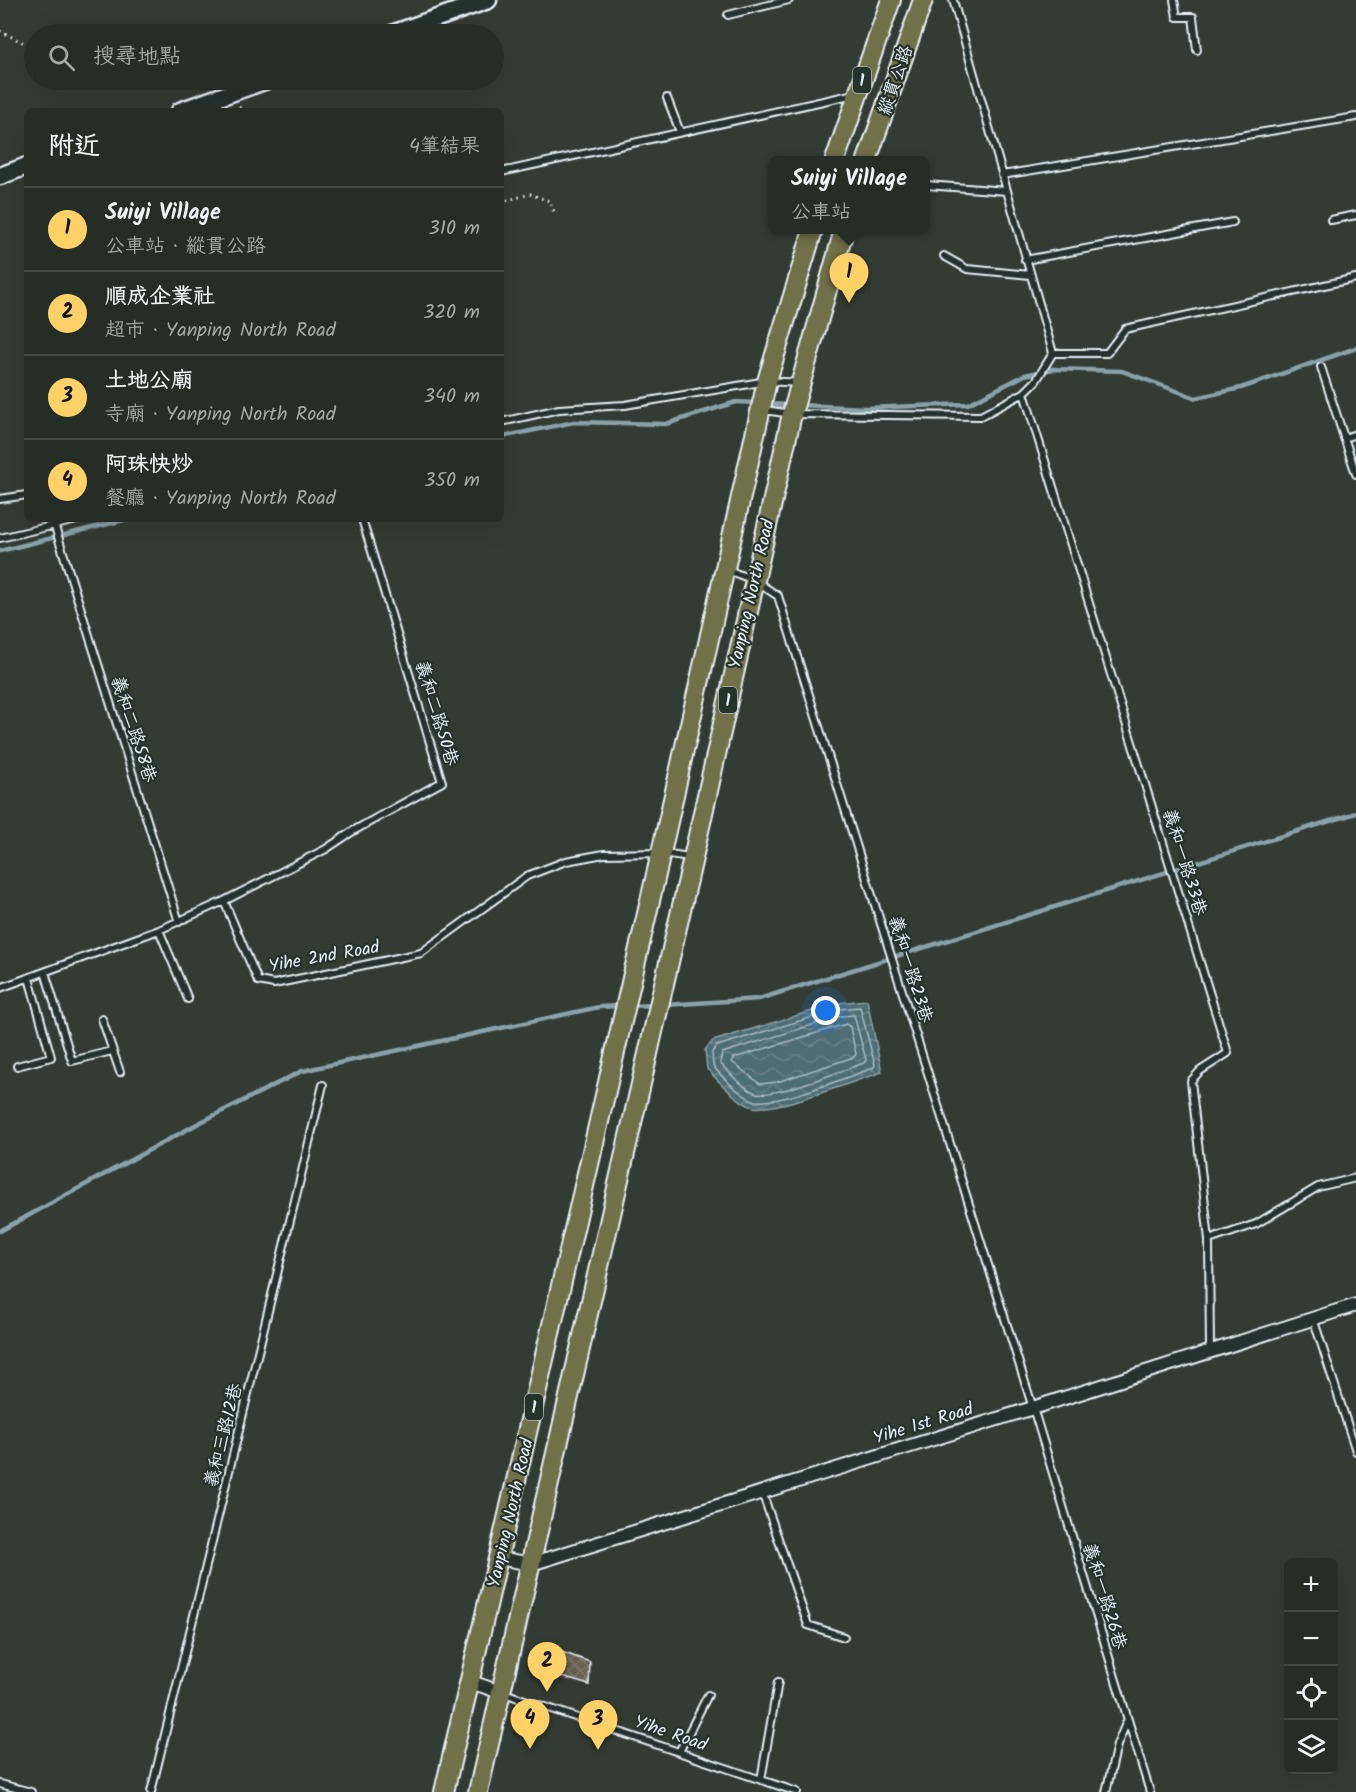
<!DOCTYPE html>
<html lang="zh-TW">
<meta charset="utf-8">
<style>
:root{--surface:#262d27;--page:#2e352f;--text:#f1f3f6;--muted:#a4a8a7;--line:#424944;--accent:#ffd166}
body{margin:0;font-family:Kalam,"LXGW WenKai TC",sans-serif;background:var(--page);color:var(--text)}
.controls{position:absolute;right:18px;bottom:18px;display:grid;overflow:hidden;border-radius:9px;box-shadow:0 6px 24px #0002}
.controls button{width:54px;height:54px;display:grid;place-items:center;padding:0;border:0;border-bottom:2px solid var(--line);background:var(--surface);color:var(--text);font:30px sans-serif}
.you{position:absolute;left:826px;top:1011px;width:21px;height:21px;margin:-15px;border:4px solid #fff;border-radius:50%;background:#1a73e8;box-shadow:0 0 0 9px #1a73e833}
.badge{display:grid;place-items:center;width:39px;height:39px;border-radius:50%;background:var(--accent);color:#111;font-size:20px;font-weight:700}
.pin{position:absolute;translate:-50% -50px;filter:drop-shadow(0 2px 3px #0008)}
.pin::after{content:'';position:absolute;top:32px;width:21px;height:18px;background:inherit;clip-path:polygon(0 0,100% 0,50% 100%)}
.popup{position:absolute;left:768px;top:156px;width:162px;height:78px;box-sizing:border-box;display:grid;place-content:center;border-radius:9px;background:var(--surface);filter:drop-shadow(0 2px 4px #0005);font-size:20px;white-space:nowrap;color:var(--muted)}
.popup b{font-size:22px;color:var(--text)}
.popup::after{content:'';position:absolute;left:50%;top:100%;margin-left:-12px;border:12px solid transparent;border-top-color:var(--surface)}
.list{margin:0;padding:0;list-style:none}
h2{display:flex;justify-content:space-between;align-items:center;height:78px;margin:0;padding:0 24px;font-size:26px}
h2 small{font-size:20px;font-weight:400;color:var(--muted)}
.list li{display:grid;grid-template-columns:39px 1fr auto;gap:18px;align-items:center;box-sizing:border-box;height:84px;padding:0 24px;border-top:2px solid var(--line)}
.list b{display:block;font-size:22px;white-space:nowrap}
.list p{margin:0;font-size:20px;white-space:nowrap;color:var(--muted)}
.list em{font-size:20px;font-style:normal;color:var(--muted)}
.icon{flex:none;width:33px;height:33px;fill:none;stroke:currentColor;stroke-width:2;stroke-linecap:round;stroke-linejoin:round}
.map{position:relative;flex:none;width:1356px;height:1792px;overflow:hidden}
.search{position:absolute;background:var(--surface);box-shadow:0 6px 24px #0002;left:24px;top:24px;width:480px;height:66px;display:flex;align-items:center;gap:15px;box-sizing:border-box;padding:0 21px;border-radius:33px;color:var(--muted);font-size:22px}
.panel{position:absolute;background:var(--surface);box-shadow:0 6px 24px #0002;left:24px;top:108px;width:480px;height:414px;border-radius:9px}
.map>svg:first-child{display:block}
.water{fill:url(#water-waves);stroke:#8ca2a9;stroke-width:1.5}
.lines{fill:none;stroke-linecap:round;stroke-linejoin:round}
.shore{stroke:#abbcc4;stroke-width:1.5}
.stream{stroke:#8ca2a9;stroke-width:4.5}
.building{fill:url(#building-cross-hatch);stroke:#e8f1f8;stroke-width:1.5}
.lane-casing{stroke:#e8f1f8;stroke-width:10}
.street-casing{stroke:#e8f1f8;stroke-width:16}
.secondary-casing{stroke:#e8f1f8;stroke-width:21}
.primary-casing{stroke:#e8f1f8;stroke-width:22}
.path{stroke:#e8f1f8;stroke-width:3;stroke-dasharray:1.5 4.5;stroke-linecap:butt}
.lane{stroke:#26332d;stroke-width:6}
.street{stroke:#26332d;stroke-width:12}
.secondary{stroke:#26332d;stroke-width:16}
.primary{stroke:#70704a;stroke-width:18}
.labels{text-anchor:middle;stroke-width:4.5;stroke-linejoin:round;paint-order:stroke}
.shield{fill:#26332d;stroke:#aeb8bb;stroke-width:1.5}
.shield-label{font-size:16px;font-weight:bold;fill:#e8f1f8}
.street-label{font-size:18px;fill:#e8f1f8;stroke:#26332d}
</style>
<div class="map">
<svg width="1356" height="1792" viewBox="0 0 1356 1792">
<defs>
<pattern id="water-waves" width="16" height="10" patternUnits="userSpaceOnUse" patternTransform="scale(1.5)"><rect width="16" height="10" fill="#4f6d75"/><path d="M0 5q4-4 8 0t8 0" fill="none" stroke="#688289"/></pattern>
<pattern id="building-cross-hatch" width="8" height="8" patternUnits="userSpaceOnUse" patternTransform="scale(1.5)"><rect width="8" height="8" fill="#66604f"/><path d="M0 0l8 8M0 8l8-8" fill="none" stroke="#7c7769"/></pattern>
</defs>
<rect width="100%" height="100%" fill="#333c34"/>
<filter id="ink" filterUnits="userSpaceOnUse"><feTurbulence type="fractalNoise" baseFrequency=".0167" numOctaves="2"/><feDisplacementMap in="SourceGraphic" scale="12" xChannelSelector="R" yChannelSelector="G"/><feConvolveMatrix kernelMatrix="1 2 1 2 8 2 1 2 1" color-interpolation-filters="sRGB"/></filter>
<g filter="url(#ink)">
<path class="water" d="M 867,1000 L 882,1072 C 857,1080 776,1112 753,1107 C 739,1103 717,1080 707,1069 L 705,1050 L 713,1041 L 838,1003 Z"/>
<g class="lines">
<path class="shore" d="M 860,1007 L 875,1065 L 873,1068 C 846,1077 783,1104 756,1101 C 744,1099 721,1076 713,1066 L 712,1052 L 717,1046 L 839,1009 Z
M 854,1015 L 866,1060 L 864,1063 C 844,1070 773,1098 756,1093 C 743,1088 729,1073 720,1063 L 722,1053 L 841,1016 Z
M 846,1024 L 850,1027 L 856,1054 L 854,1057 L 777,1082 L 760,1084 L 732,1062 L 734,1058 Z"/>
<path class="stream" d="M 767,404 L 791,405
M 800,405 L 865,408 L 968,404 L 1025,375 L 1053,369 L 1122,371 L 1196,398 L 1241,388 L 1356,348
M 501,437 L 574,422 L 666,424 L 736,402 L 758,403
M 0,551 L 128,519
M 664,1005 L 759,999 L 1356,813
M 631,1006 L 656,1005
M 0,1231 L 199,1123 L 302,1071 L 599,1007 L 620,1006"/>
</g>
<path class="building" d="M 545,1646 L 590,1662 L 589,1685 L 538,1670 Z"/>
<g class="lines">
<g class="lane-casing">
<path id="lane" d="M 953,0 L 1053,353 L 1036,381 L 1024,393 L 1228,1053 L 1200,1071 L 1191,1081 L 1209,1240 L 1210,1350
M 1174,0 L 1177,17 L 1193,17 L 1197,50
M 728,15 L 789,0
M 667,98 L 680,132
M 501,172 L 855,94
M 1002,175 L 1356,117
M 926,185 L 1007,191
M 1331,220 L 1356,215
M 944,256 L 967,269 L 1030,275
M 1025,260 L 1233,222
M 1053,353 L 1107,353 L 1125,329 L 1356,278
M 1321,367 L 1356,474
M 764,410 L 792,414 L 981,416 L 1024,393
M 501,422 L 559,409 L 625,405 L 767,381 L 800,383
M 1344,438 L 1356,434
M 0,499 L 27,495
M 55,527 L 179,922
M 0,538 L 81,519
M 727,570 L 754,580 L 778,596 L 1033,1408 L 1150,1792
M 224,901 L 326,849 L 353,831 L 442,782 L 362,519
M 159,930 L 188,999
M 45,972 L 72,1061 L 112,1051
M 0,988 L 159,930 L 224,901 L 258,981 L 274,984 L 421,953 L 527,876 L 566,861 L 604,854 L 661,853 L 690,857
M 102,1019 L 120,1072
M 17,1066 L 51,1057 L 29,978
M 1209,1240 L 1256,1224 L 1318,1187 L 1356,1178
M 1313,1318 L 1356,1451
M 762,1492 L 808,1625 L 844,1637
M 504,1693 L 797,1792
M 679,1752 L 708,1695
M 761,1780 L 778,1682
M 0,1784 L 31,1792
M 151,1792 L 323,1085
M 1106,1792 L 1117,1745 L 1127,1721"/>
</g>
<g class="street-casing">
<path id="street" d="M 499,1558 L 531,1564 L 1033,1408 L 1356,1305
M 471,1682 L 500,1692"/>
</g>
<g class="secondary-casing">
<path id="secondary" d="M 392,34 L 488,0
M 180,111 L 267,80
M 0,176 L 27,166"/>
</g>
<g class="primary-casing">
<path id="primary" d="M 835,160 L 891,0
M 867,160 L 923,0
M 444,1792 L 661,853 L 767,381 L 813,230
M 478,1792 L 693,858 L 792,414 L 844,230"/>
</g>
<path class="path" d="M 0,31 L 34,48
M 239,107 L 246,111
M 501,202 L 530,194 L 549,201 L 554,211"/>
<use href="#lane" class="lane"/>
<use href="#street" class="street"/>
<use href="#secondary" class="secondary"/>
<use href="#primary" class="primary"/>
</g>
</g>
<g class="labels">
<g class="shield">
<rect x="853" y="67" width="18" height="26" rx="4.5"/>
<rect x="719" y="687" width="18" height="26" rx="4.5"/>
<rect x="525" y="1394" width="18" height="26" rx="4.5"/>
</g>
<g class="shield-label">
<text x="862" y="86">1</text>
<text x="728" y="706">1</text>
<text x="534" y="1413">1</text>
</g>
<g class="street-label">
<text transform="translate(895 80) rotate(-71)" y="6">縱貫公路</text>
<text transform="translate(751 594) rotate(-77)" y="6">Yanping North Road</text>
<text transform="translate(437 713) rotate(73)" y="6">義和二路50巷</text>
<text transform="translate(134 729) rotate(72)" y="6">義和二路58巷</text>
<text transform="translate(1185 862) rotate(73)" y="6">義和一路33巷</text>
<text transform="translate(324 956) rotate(-10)" y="6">Yihe 2nd Road</text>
<text transform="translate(911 969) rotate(73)" y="6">義和一路23巷</text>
<text transform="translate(923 1423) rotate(-17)" y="6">Yihe 1st Road</text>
<text transform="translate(223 1435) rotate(-76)" y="6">義和三路12巷</text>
<text transform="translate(510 1513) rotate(-77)" y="6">Yanping North Road</text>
<text transform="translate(1105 1596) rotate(73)" y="6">義和一路26巷</text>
<text transform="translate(671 1733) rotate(19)" y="6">Yihe Road</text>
</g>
</g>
</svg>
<div class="controls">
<button>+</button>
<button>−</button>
<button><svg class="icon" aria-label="locate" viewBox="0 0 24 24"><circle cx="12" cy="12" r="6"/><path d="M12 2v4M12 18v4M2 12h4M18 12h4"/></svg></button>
<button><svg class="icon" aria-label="layers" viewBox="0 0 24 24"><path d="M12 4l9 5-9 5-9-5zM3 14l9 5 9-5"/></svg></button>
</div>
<div class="you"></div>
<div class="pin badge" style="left:849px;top:303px">1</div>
<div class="popup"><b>Suiyi Village</b>公車站</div>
<div class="pin badge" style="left:547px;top:1692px">2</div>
<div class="pin badge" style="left:598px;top:1750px">3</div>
<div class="pin badge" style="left:530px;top:1749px">4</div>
<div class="search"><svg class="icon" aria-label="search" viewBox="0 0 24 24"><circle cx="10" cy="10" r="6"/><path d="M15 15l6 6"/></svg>搜尋地點</div>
<section class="panel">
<h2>附近<small>4筆結果</small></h2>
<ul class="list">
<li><span class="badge">1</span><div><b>Suiyi Village</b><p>公車站 · 縱貫公路</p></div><em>310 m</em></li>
<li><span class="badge">2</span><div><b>順成企業社</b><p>超市 · Yanping North Road</p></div><em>320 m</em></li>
<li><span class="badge">3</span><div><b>土地公廟</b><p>寺廟 · Yanping North Road</p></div><em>340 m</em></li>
<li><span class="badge">4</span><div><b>阿珠快炒</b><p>餐廳 · Yanping North Road</p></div><em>350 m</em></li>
</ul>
</section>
</div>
